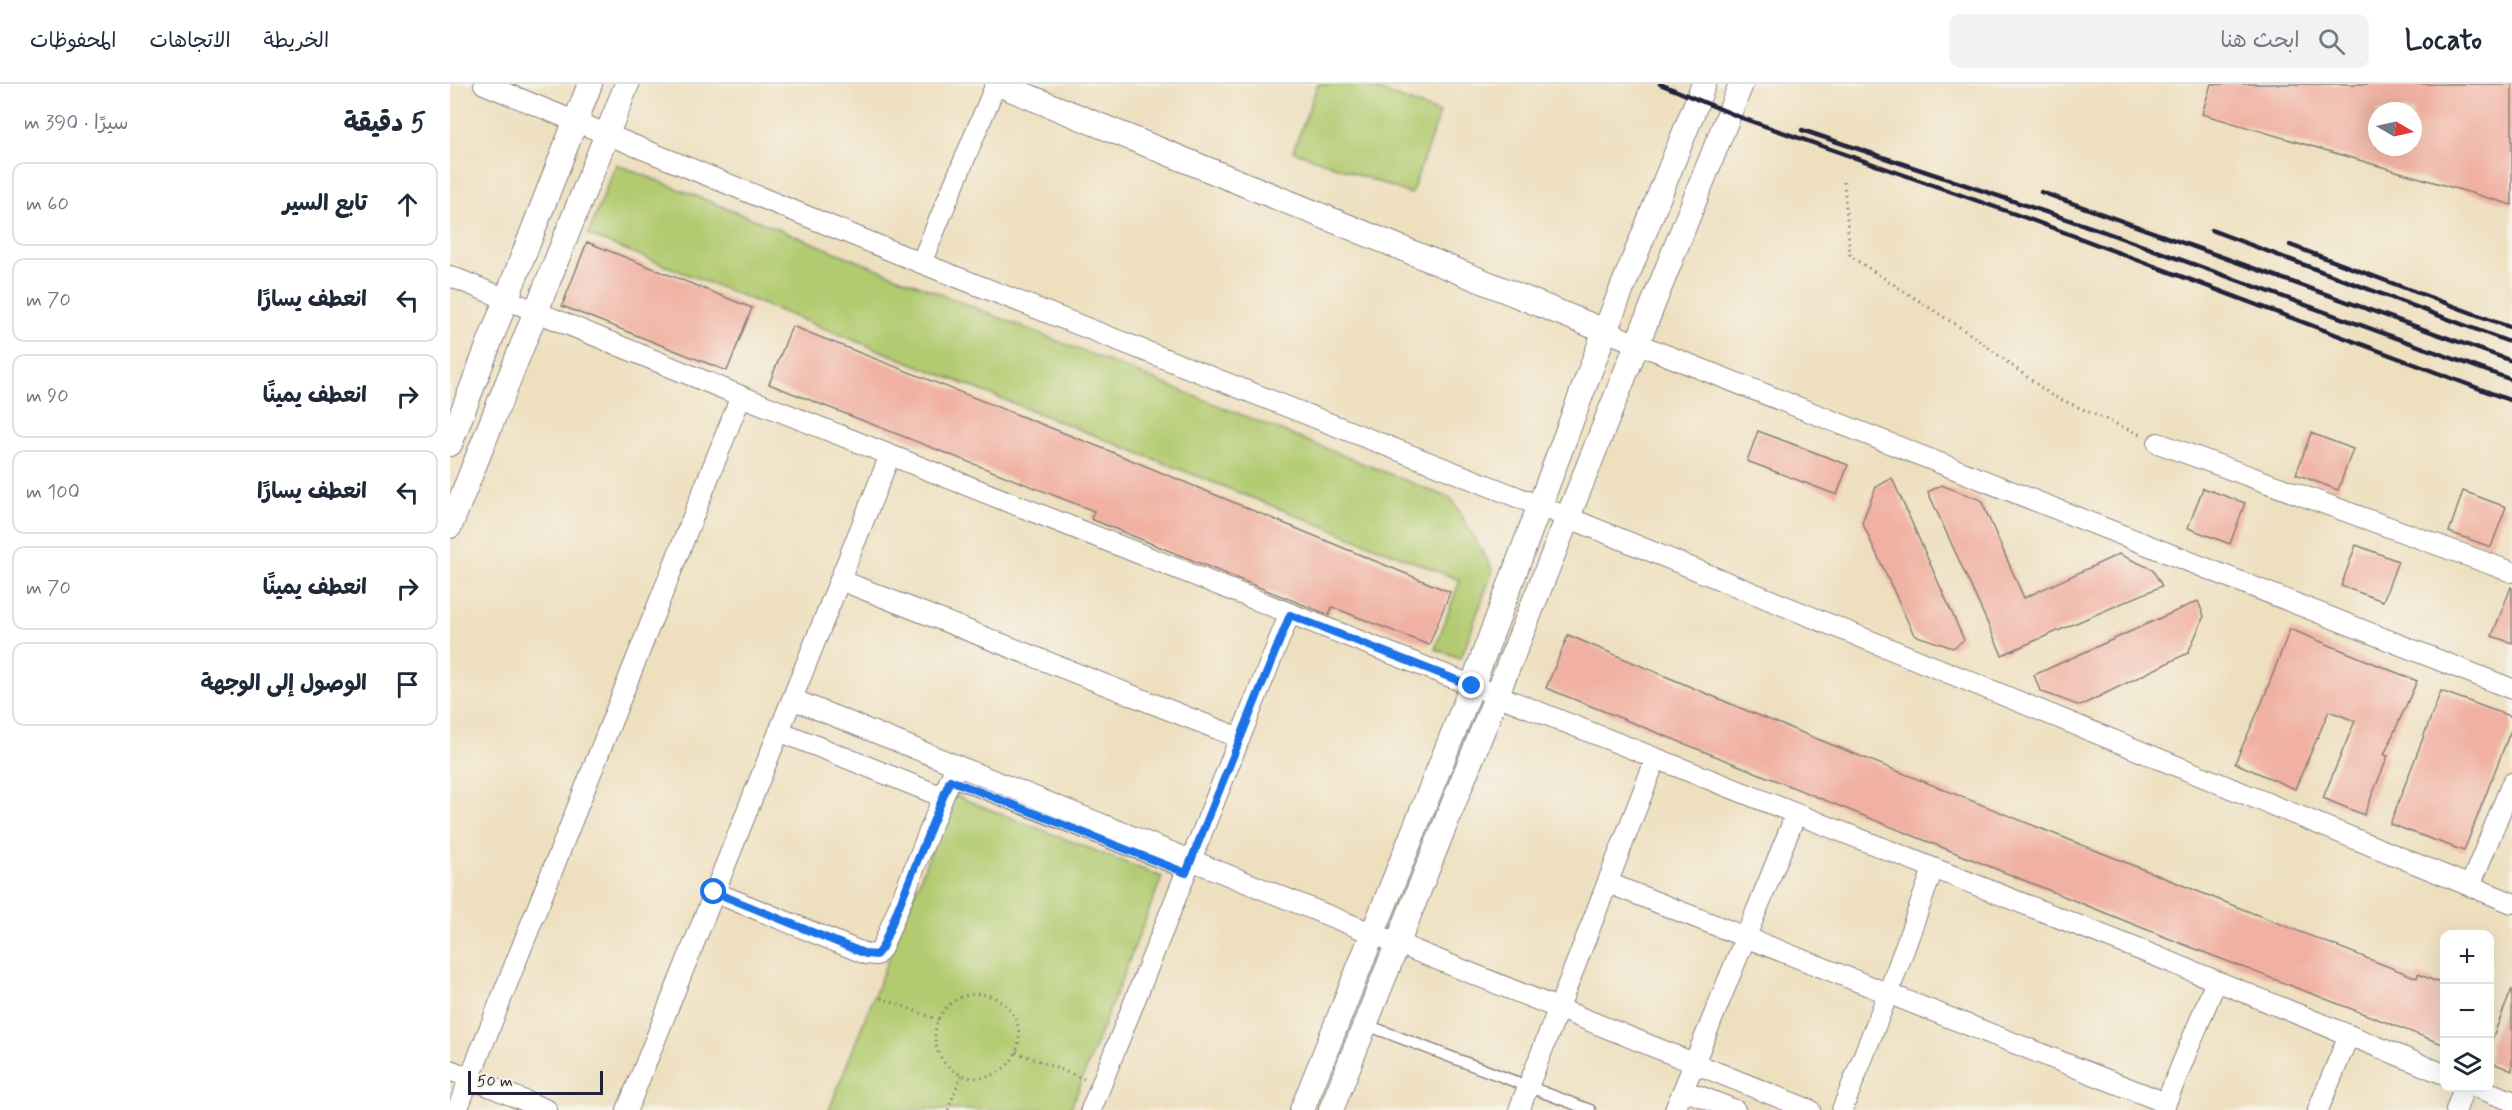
<!DOCTYPE html>
<html lang="ar">
<meta charset="utf-8">
<style>
:root{--surface:#fff;--page:#f2f2f3;--text:#1f2937;--muted:#747a83;--line:#e0e1e3}
body{margin:0;font-family:Mynerve,"Playpen Sans Arabic",sans-serif;background:var(--page);color:var(--text);direction:rtl}
.controls{position:absolute;right:18px;bottom:18px;display:grid;overflow:hidden;border-radius:12px;box-shadow:0 6px 24px #0002}
.controls button{width:54px;height:54px;display:grid;place-items:center;padding:0;border:0;border-bottom:2px solid var(--line);background:var(--surface);color:var(--text);font:30px sans-serif}
.compass{position:absolute;left:1918px;top:18px;width:54px;height:54px;border-radius:50%;background:var(--surface);box-shadow:0 6px 24px #0002;rotate:99deg}
.scale{position:absolute;left:18px;bottom:15px;width:135px;box-sizing:border-box;padding-left:6px;border:3px solid #22223b;border-top:0;font-size:16px;line-height:21px;white-space:nowrap;color:#22223b;-webkit-text-stroke:4px #f7f3e8;paint-order:stroke}
.stop{position:absolute;width:18px;height:18px;margin:-14px;border:4px solid #1a73e8;border-radius:50%;background:#fff}
.stop.end{background:#1a73e8;border-color:#fff;box-shadow:0 2px 6px #0008}
.list{margin:0;padding:0;list-style:none}
h2{display:flex;justify-content:space-between;align-items:center;height:78px;margin:0;padding:0 24px;font-size:26px}
h2 small{font-size:20px;font-weight:400;color:var(--muted)}
.list li{display:grid;grid-template-columns:39px 1fr auto;gap:18px;align-items:center;box-sizing:border-box;height:84px;margin:0 12px 12px;padding:0 12px;border:2px solid var(--line);border-radius:12px}
.list b{display:block;font-size:22px;white-space:nowrap}
.list em{font-size:20px;font-style:normal;color:var(--muted)}
.icon{flex:none;width:33px;height:33px;fill:none;stroke:currentColor;stroke-width:2;stroke-linecap:round;stroke-linejoin:round}
.map{position:relative;flex:none;width:2062px;height:1026px;overflow:hidden;direction:ltr}
header{display:flex;align-items:center;gap:36px;box-sizing:border-box;height:84px;padding:0 30px;background:var(--surface);border-bottom:2px solid var(--line)}
header strong{font-size:28px}
nav{display:flex;gap:33px;margin-inline-start:auto;font-size:21px}
.search{width:420px;height:54px;background:var(--page);display:flex;align-items:center;gap:15px;box-sizing:border-box;padding:0 21px;border-radius:12px;color:var(--muted);font-size:22px}
main{display:flex}
aside{flex:1;background:var(--surface)}
.map>svg:first-child{display:block}
.green{fill:#b2cb71;stroke:#6a7656;stroke-width:1.5}
.building{fill:#f0b1a2;fill-rule:evenodd}
.lines{fill:none;stroke-linecap:round;stroke-linejoin:round}
.service-casing{stroke:#88807d;stroke-width:13}
.minor-casing{stroke:#88807d;stroke-width:22}
.tertiary-casing{stroke:#88807d;stroke-width:26}
.path{stroke:#88807d;stroke-width:3;stroke-dasharray:1.5 4.5;stroke-linecap:butt}
.service{stroke:#fff;stroke-width:10}
.minor{stroke:#fff;stroke-width:20}
.tertiary{stroke:#fff;stroke-width:24}
.rail{stroke:#22223b;stroke-width:4.5}
.route{stroke:#1a73e8;stroke-width:8}
</style>
<header>
<strong>Locato</strong>
<div class="search"><svg class="icon" aria-label="search" viewBox="0 0 24 24"><circle cx="10" cy="10" r="6"/><path d="M15 15l6 6"/></svg>ابحث هنا</div>
<nav><a>الخريطة</a><a>الاتجاهات</a><a>المحفوظات</a></nav>
</header>
<main>
<div class="map">
<svg width="2062" height="1026" viewBox="0 0 2062 1026">
<rect width="100%" height="100%" fill="#f7f3e8"/>
<filter id="ink" filterUnits="userSpaceOnUse"><feTurbulence type="fractalNoise" baseFrequency=".0167" numOctaves="2"/><feDisplacementMap in="SourceGraphic" scale="12" xChannelSelector="R" yChannelSelector="G"/><feConvolveMatrix kernelMatrix="1 2 1 2 8 2 1 2 1" color-interpolation-filters="sRGB"/></filter>
<filter id="wash" filterUnits="userSpaceOnUse"><feTurbulence type="fractalNoise" baseFrequency=".008" numOctaves="4" result="noise"/><feDisplacementMap in="SourceGraphic" scale="24" xChannelSelector="R" yChannelSelector="G"/><feGaussianBlur stdDeviation="1.35" result="paint"/><feColorMatrix in="noise" values="0 0 0 0 0 0 0 0 0 0 0 0 0 0 0 0 0 1.4 0 .05"/><feComposite in="paint" operator="in"/></filter>
<g filter="url(#wash)">
<rect width="100%" height="100%" fill="#eedfbf"/>
<path class="green" d="M 868,0 L 912,0 L 990,29 L 961,110 L 843,67 Z
M 166,80 L 1002,415 L 1043,486 L 1011,574 L 985,565 L 1010,496 L 138,151 Z
M 503,711 L 712,793 L 620,1026 L 379,1026 Z"/>
<g id="blocks">
<path class="building" d="M 1761,0 L 2062,0 L 2062,121 L 1752,30 ZM 1927,27 L 1963,27 L 1963,63 L 1927,63 Z
M 137,158 L 302,224 L 277,287 L 112,222 Z
M 342,242 L 657,366 L 1000,508 L 979,561 L 882,523 L 879,531 L 796,498 L 641,435 L 644,427 L 319,300 Z
M 1308,347 L 1398,381 L 1387,411 L 1297,377 Z
M 1861,349 L 1903,365 L 1888,406 L 1846,390 Z
M 1442,394 L 1514,556 L 1503,564 L 1464,551 L 1412,438 L 1426,403 Z
M 1491,401 L 1531,416 L 1574,514 L 1669,470 L 1702,485 L 1712,502 L 1552,571 L 1478,408 Z
M 1753,404 L 1795,419 L 1780,460 L 1738,444 Z
M 2013,407 L 2056,423 L 2041,463 L 1999,448 Z
M 1906,461 L 1948,477 L 1933,517 L 1891,502 Z
M 2061,503 L 2062,504 L 2062,559 L 2042,552 Z
M 1748,517 L 1754,532 L 1738,569 L 1630,622 L 1590,607 L 1584,591 Z
M 1840,545 L 1967,597 L 1934,671 L 1938,672 L 1914,731 L 1873,714 L 1905,637 L 1879,627 L 1845,705 L 1785,679 L 1813,616 Z
M 1118,551 L 1300,628 L 1762,813 L 1967,894 L 1968,890 L 1995,901 L 1995,961 L 1735,861 L 1096,604 Z
M 1991,607 L 2062,633 L 2062,643 L 2014,767 L 1940,740 Z
M 2062,905 L 2062,987 L 2040,978 L 2040,960 Z"/>
</g>
</g>
<g filter="url(#ink)">
<use href="#blocks" fill-opacity="0" stroke="#88807d" stroke-width="1.5"/>
<g class="lines">
<g class="service-casing">
<path id="service" d="M 500,696 L 736,789
M 922,943 L 1140,1026"/>
</g>
<g class="minor-casing">
<path id="minor" d="M 34,0 L 471,179 L 1090,422 L 2062,819
M 471,179 L 546,0
M 0,192 L 291,312 L 1708,873 L 1994,990
M 1155,247 L 2062,605
M 1708,359 L 2062,488
M 390,496 L 790,654
M 342,615 L 1360,1026
M 329,647 L 493,713
M 1158,799 L 1716,1019
M 2020,802 L 2062,699
M 264,808 L 416,870 L 426,871 L 432,864 L 506,681
M 0,986 L 97,1026
M 2028,1004 L 2062,1017
M 1234,1006 L 1285,1026
M 7,1026 L 291,312
M 177,1026 L 440,371
M 641,1026 L 839,531
M 1069,1026 L 1206,674
M 1225,1026 L 1346,730
M 1392,1026 L 1438,910 L 1483,785
M 1713,1026 L 1766,897
M 1868,1026 L 1898,953
M 2006,1026 L 2014,1004"/>
</g>
<g class="tertiary-casing">
<path id="tertiary" d="M 548,0 L 1155,247
M 0,360 L 140,0
M 0,442 L 177,0
M 852,1026 L 1022,602 L 1155,247 L 1254,0
M 881,1026 L 1291,0"/>
</g>
<path class="path" d="M 1394,98 L 1400,172 L 1523,252 L 1601,311 L 1693,352
M485 952a42 42 0 1 1 84 0a42 42 0 1 1-84 0Z
M 431,914 L 489,936
M 566,968 L 634,995
M 498,1026 L 511,991"/>
<use href="#service" class="service"/>
<use href="#minor" class="minor"/>
<use href="#tertiary" class="tertiary"/>
<path class="rail" d="M 1210,0 L 1292,34 L 1579,135 L 2062,317
M 1352,46 L 1652,147 L 2062,296
M 1591,108 L 2062,277
M 1761,146 L 2062,259
M 1840,161 L 2062,244"/>
</g>
</g>
<g class="lines" filter="url(#ink)">
<path class="route" d="M 264,808 L 416,870 L 426,871 L 432,864 L 500,696 L 736,789 L 840,531 L 1022,602"/>
</g>
</svg>
<div class="controls">
<button>+</button>
<button>−</button>
<button><svg class="icon" aria-label="layers" viewBox="0 0 24 24"><path d="M12 4l9 5-9 5-9-5zM3 14l9 5 9-5"/></svg></button>
</div>
<svg class="compass" viewBox="-18 -18 36 36"><path d="M0-13l5 13h-10z" fill="#e53935"/><path d="M0 13l5-13h-10z" fill="#747a83"/></svg>
<div class="scale">50 m</div>
<div class="stop" style="left:264px;top:808px"></div>
<div class="stop end" style="left:1022px;top:602px"></div>
</div>
<aside>
<h2>5 دقيقة<small>سيرًا · 390 m</small></h2>
<ul class="list">
<li><svg class="icon" aria-label="ahead" viewBox="0 0 24 24"><path d="M12 20V5M6 11l6-6 6 6"/></svg><div><b>تابع السير</b></div><em>60 m</em></li>
<li><svg class="icon" aria-label="left" viewBox="0 0 24 24"><path d="M17 20v-9H6M10 6l-5 5 5 5"/></svg><div><b>انعطف يسارًا</b></div><em>70 m</em></li>
<li><svg class="icon" aria-label="right" viewBox="0 0 24 24"><path d="M7 20v-9h11M14 6l5 5-5 5"/></svg><div><b>انعطف يمينًا</b></div><em>90 m</em></li>
<li><svg class="icon" aria-label="left" viewBox="0 0 24 24"><path d="M17 20v-9H6M10 6l-5 5 5 5"/></svg><div><b>انعطف يسارًا</b></div><em>100 m</em></li>
<li><svg class="icon" aria-label="right" viewBox="0 0 24 24"><path d="M7 20v-9h11M14 6l5 5-5 5"/></svg><div><b>انعطف يمينًا</b></div><em>70 m</em></li>
<li><svg class="icon" aria-label="arrive" viewBox="0 0 24 24"><path d="M6 21V4h12l-3 4 3 4H6"/></svg><div><b>الوصول إلى الوجهة</b></div></li>
</ul>
</aside>
</main>
